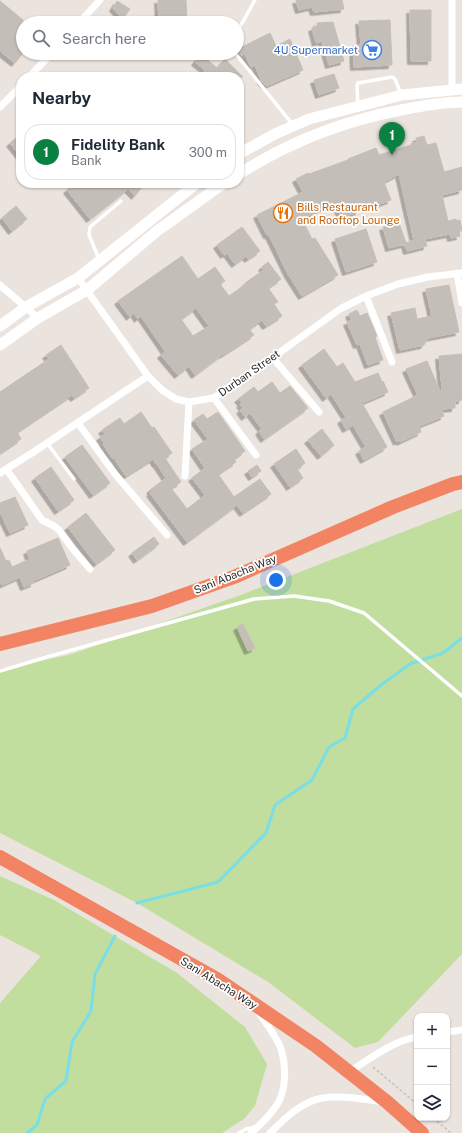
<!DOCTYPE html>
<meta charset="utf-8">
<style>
:root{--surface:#fff;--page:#f2f2f3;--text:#1f2937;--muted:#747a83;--line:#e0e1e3;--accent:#0b8043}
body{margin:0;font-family:"Public Sans",sans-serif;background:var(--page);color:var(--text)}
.controls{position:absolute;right:12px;bottom:12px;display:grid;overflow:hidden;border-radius:8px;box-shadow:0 1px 3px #0004}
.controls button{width:36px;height:36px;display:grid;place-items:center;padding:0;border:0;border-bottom:1px solid var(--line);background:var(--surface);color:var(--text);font:20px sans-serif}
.you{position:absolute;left:276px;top:580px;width:14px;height:14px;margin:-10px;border:3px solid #fff;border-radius:50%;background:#1a73e8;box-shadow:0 0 0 6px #1a73e833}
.badge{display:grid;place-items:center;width:26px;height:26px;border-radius:50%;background:var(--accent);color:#fff;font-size:13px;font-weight:700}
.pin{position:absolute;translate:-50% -33px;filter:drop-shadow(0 1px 2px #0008)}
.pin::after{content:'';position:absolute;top:21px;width:14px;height:12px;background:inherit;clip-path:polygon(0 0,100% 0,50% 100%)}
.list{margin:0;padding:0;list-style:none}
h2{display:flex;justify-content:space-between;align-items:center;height:52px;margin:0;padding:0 16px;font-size:17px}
h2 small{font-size:13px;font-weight:400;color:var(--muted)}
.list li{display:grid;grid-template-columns:26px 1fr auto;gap:12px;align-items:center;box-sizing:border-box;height:56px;margin:0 8px 8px;padding:0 8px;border:1px solid var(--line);border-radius:16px}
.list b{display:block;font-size:15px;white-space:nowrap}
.list p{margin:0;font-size:13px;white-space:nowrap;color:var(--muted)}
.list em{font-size:13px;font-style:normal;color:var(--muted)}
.icon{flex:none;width:22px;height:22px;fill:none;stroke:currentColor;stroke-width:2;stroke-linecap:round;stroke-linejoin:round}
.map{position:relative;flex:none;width:462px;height:1133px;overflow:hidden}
.search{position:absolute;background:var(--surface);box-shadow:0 1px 3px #0004;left:16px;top:16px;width:228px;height:44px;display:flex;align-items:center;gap:10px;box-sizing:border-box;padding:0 14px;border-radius:22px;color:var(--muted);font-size:15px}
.panel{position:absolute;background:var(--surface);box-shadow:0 1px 3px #0004;left:16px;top:72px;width:228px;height:116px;border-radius:16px}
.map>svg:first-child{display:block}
.green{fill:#c1de9f}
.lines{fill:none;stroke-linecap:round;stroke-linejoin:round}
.stream{stroke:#79dee5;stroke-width:3}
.building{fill:#c4beb9;stroke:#c7beb8;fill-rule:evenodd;filter:url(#shadow)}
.path{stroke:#c4c4c4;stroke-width:1.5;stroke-dasharray:3 2;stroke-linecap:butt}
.service{stroke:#fff;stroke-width:3.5}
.minor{stroke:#fff;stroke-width:7}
.secondary{stroke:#fff;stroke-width:11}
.motorway{stroke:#f28463;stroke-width:14}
.labels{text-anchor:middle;stroke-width:3.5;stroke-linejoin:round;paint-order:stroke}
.shop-label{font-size:11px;fill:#366cbe;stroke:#fff;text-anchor:end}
.food-label{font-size:11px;fill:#c56008;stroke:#fff;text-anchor:start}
.street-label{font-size:11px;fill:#2b2b2b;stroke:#fff}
</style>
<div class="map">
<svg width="462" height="1133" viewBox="0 0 462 1133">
<defs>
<filter id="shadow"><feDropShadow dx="-3.5" dy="3.5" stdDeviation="0" flood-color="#0004"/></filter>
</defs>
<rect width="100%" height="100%" fill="#ebe3de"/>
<path class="green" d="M 462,509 L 462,954 L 378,1042 L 355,1048 L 268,982 L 137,903 L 0,833 L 0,669 L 69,655 L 238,596 Z
M 0,876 L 54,900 L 177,973 L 245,1027 L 267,1064 L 255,1106 L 244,1119 L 222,1133 L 0,1133 L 0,1003 L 41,956 L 0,935 Z"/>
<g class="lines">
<path class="stream" d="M 137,903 L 218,882 L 266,833 L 275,805 L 312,780 L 329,747 L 345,738 L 353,709 L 381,685 L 410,664 L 443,653 L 462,638
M 27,1133 L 37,1125 L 45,1099 L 66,1081 L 72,1042 L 91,1011 L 95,974 L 115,936"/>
</g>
<path class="building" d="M 158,0 L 186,0 L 187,22 L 159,23 Z
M 296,0 L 342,0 L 344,9 L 314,12 L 312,7 L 299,10 Z
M 0,1 L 23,20 L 23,53 L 15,63 L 0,51 Z
M 117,1 L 130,9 L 123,19 L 113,8 Z
M 410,10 L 431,10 L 431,61 L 411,61 Z
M 390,20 L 392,65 L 354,67 L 353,46 L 361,45 L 359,21 Z
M 333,22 L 344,61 L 329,65 L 322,41 L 316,43 L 312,28 L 318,26 L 317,23 Z
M 270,33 L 276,46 L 290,39 L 303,70 L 266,86 L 262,82 L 255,65 L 251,67 L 245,54 L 241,55 L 238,49 Z
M 201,54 L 217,68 L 225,59 L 243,77 L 199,77 L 205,70 L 195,62 Z
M 334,74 L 339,88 L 319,95 L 314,80 Z
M 21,134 L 21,157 L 10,143 Z
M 424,136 L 427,145 L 436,143 L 444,172 L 462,167 L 462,190 L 442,195 L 448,221 L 456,219 L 457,221 L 460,220 L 462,231 L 459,231 L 460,236 L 451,238 L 450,234 L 425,239 L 427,246 L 407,251 L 405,244 L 389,248 L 383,227 L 399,223 L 406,243 L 414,240 L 399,174 L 384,182 L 391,200 L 380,204 L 379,200 L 358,208 L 359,211 L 342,218 L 335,202 L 302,219 L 312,239 L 315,238 L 338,275 L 302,296 L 288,274 L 269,235 L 267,235 L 257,215 L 303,192 L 296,179 L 308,173 L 309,174 L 348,160 L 348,159 L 376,148 L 379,155 L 411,145 L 411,144 L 417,142 L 416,138 Z
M 75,183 L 113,183 L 118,189 L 122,184 L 120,183 L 145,183 L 135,196 L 128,189 L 90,219 L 67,190 Z
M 16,206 L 27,219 L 12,231 L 2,218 Z
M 242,227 L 260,251 L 248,259 L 246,256 L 235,264 L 227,253 L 224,255 L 217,245 Z
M 366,229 L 377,262 L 346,272 L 335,239 Z
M 182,256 L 198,279 L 215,267 L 225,281 L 220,284 L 229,296 L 246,284 L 245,283 L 264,270 L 262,267 L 268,262 L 281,279 L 268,288 L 278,302 L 274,304 L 282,316 L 266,326 L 262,320 L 249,329 L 254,335 L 223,355 L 223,354 L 195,375 L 189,366 L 178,375 L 161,355 L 165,351 L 141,316 L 138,319 L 134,313 L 130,317 L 118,301 ZM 196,308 L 209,326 L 193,336 L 181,319 Z
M 449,285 L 459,332 L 428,338 L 424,345 L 400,350 L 391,313 L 415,308 L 417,319 L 432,316 L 426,289 Z
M 357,310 L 360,316 L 367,313 L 377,336 L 375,337 L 383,360 L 368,365 L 360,344 L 357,345 L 347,322 L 352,320 L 349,314 Z
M 61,345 L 89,388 L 74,398 L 72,395 L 17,432 L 21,439 L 0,453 L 0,392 L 49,359 L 46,355 Z
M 324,349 L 337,367 L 343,363 L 355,382 L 378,373 L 382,382 L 383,381 L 388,392 L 362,403 L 387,447 L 364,460 L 359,451 L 366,447 L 353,425 L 346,429 L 341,420 L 346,417 L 331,394 L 326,398 L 302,365 Z
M 462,354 L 462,400 L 455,401 L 455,408 L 441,409 L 444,416 L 419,426 L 421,432 L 400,442 L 399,440 L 397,442 L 383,412 L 418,395 L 406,369 L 427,361 L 443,398 L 439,356 Z
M 272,382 L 280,393 L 290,386 L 308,408 L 264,439 L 259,431 L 262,429 L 250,413 L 245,417 L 240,410 L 243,408 L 240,404 L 242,403 L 238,399 L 254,387 L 258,392 Z
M 141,412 L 152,428 L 154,427 L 172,453 L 165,458 L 181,482 L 171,488 L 187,509 L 205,495 L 192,478 L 205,468 L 192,449 L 208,439 L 194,420 L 203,414 L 207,419 L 218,412 L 245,451 L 234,459 L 236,462 L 218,474 L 234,497 L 260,479 L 271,494 L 243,513 L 237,505 L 187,542 L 150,493 L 152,492 L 150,490 L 166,478 L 157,464 L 156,464 L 153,459 L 126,476 L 114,458 L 113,459 L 103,444 L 104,443 L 100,437 L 105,434 L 102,430 L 120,418 L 124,424 Z
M 322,429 L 334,445 L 321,456 L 308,440 Z
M 82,445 L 110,483 L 93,495 L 65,457 Z
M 296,449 L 305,463 L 297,469 L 303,478 L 290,487 L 274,464 Z
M 257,465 L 261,471 L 252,477 L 248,471 Z
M 51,467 L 74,500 L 58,511 L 35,478 Z
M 15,497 L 28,525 L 10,533 L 0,512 L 0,503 Z
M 86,513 L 115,550 L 96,564 L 68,527 Z
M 154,537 L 159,544 L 137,560 L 132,553 Z
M 58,538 L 70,565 L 33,581 L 34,583 L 24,587 L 20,577 L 2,585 L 0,580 L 0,548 L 6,561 L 9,560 L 12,567 L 30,559 L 27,551 Z
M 243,624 L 255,648 L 248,651 L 237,627 Z"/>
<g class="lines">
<path class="path" d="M 373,1067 L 417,1104
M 433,1118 L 451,1133"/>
<path class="service" d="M 237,32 L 255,0
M 235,53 L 293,125
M 358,106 L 357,86 L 358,83 L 392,77 L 395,79 L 401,94
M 99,259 L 89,235 L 90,227 L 121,201
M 47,443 L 74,479
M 0,671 L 47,657 L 254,599 L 294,596 L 329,601 L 364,613 L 462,696
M 239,1133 L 246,1129 L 254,1127"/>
<path class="minor" d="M 79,23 L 100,0
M 29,77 L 52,53
M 452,89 L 452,0
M 0,107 L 21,86
M 457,273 L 462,303
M 78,278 L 148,376 L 162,390 L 176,399 L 189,402 L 213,398 L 229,389 L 340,309 L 366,296 L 398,284 L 428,277 L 462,273
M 0,285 L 38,318
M 366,296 L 392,362
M 272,357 L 319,412
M 214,398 L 256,455
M 78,423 L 115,474 L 167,535
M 7,470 L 42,520 L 54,526 L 59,530 L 72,548 L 90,569
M 0,473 L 32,453 L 148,376
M 185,476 L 189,402
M 447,1032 L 462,1030
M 349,1072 C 370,1059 392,1041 417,1037
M 251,1133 C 261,1124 271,1115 278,1103 C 286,1089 286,1068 282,1052 C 279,1040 266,1023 259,1013
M 270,1133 C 282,1121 295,1108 312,1101 C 330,1093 364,1099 383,1102"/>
<path class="secondary" d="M 239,154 L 275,134 L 309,119 L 402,95 L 462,89
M 239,174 C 289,142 343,121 401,110 C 421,106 442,102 462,102
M 0,326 L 26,307 L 78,278 L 197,183
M 0,345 L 38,318 L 87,290 L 157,231 L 224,183"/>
<path class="motorway" d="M 0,644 L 152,606 L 234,577 L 393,507 L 453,484 L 462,482
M 0,857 L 217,979 L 316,1046 L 387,1102 L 422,1133"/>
</g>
<defs>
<g id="supermarket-ring" transform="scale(1)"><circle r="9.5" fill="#fff" stroke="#3f7fe0" stroke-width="1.5"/><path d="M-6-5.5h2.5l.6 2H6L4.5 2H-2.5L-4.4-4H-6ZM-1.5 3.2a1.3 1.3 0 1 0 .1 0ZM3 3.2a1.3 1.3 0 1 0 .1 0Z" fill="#3f7fe0"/></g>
<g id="restaurant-ring" transform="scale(1)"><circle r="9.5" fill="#fff" stroke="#e8710a" stroke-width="1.5"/><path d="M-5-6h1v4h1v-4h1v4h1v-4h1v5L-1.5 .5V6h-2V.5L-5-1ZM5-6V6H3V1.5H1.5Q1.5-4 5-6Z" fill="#e8710a"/></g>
</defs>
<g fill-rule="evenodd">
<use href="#supermarket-ring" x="372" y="50"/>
<use href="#restaurant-ring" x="283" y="213"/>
</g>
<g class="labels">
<g class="shop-label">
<text x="358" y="54">4U Supermarket</text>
</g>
<g class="food-label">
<text x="297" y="211">Bills Restaurant<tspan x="297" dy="13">and Rooftop Lounge</tspan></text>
</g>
<g class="street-label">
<text transform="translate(249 373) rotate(-35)" y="4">Durban Street</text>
<text transform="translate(235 574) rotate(-22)" y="4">Sani Abacha Way</text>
<text transform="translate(219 983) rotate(32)" y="4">Sani Abacha Way</text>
</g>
</g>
</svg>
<div class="controls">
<button>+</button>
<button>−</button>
<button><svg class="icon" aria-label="layers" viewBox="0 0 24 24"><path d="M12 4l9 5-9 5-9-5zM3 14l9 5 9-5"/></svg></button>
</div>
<div class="you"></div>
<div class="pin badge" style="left:392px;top:155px">1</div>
<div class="search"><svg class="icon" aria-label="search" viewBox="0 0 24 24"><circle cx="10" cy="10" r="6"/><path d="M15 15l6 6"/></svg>Search here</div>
<section class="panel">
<h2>Nearby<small></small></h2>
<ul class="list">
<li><span class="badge">1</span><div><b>Fidelity Bank</b><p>Bank</p></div><em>300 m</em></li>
</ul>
</section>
</div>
